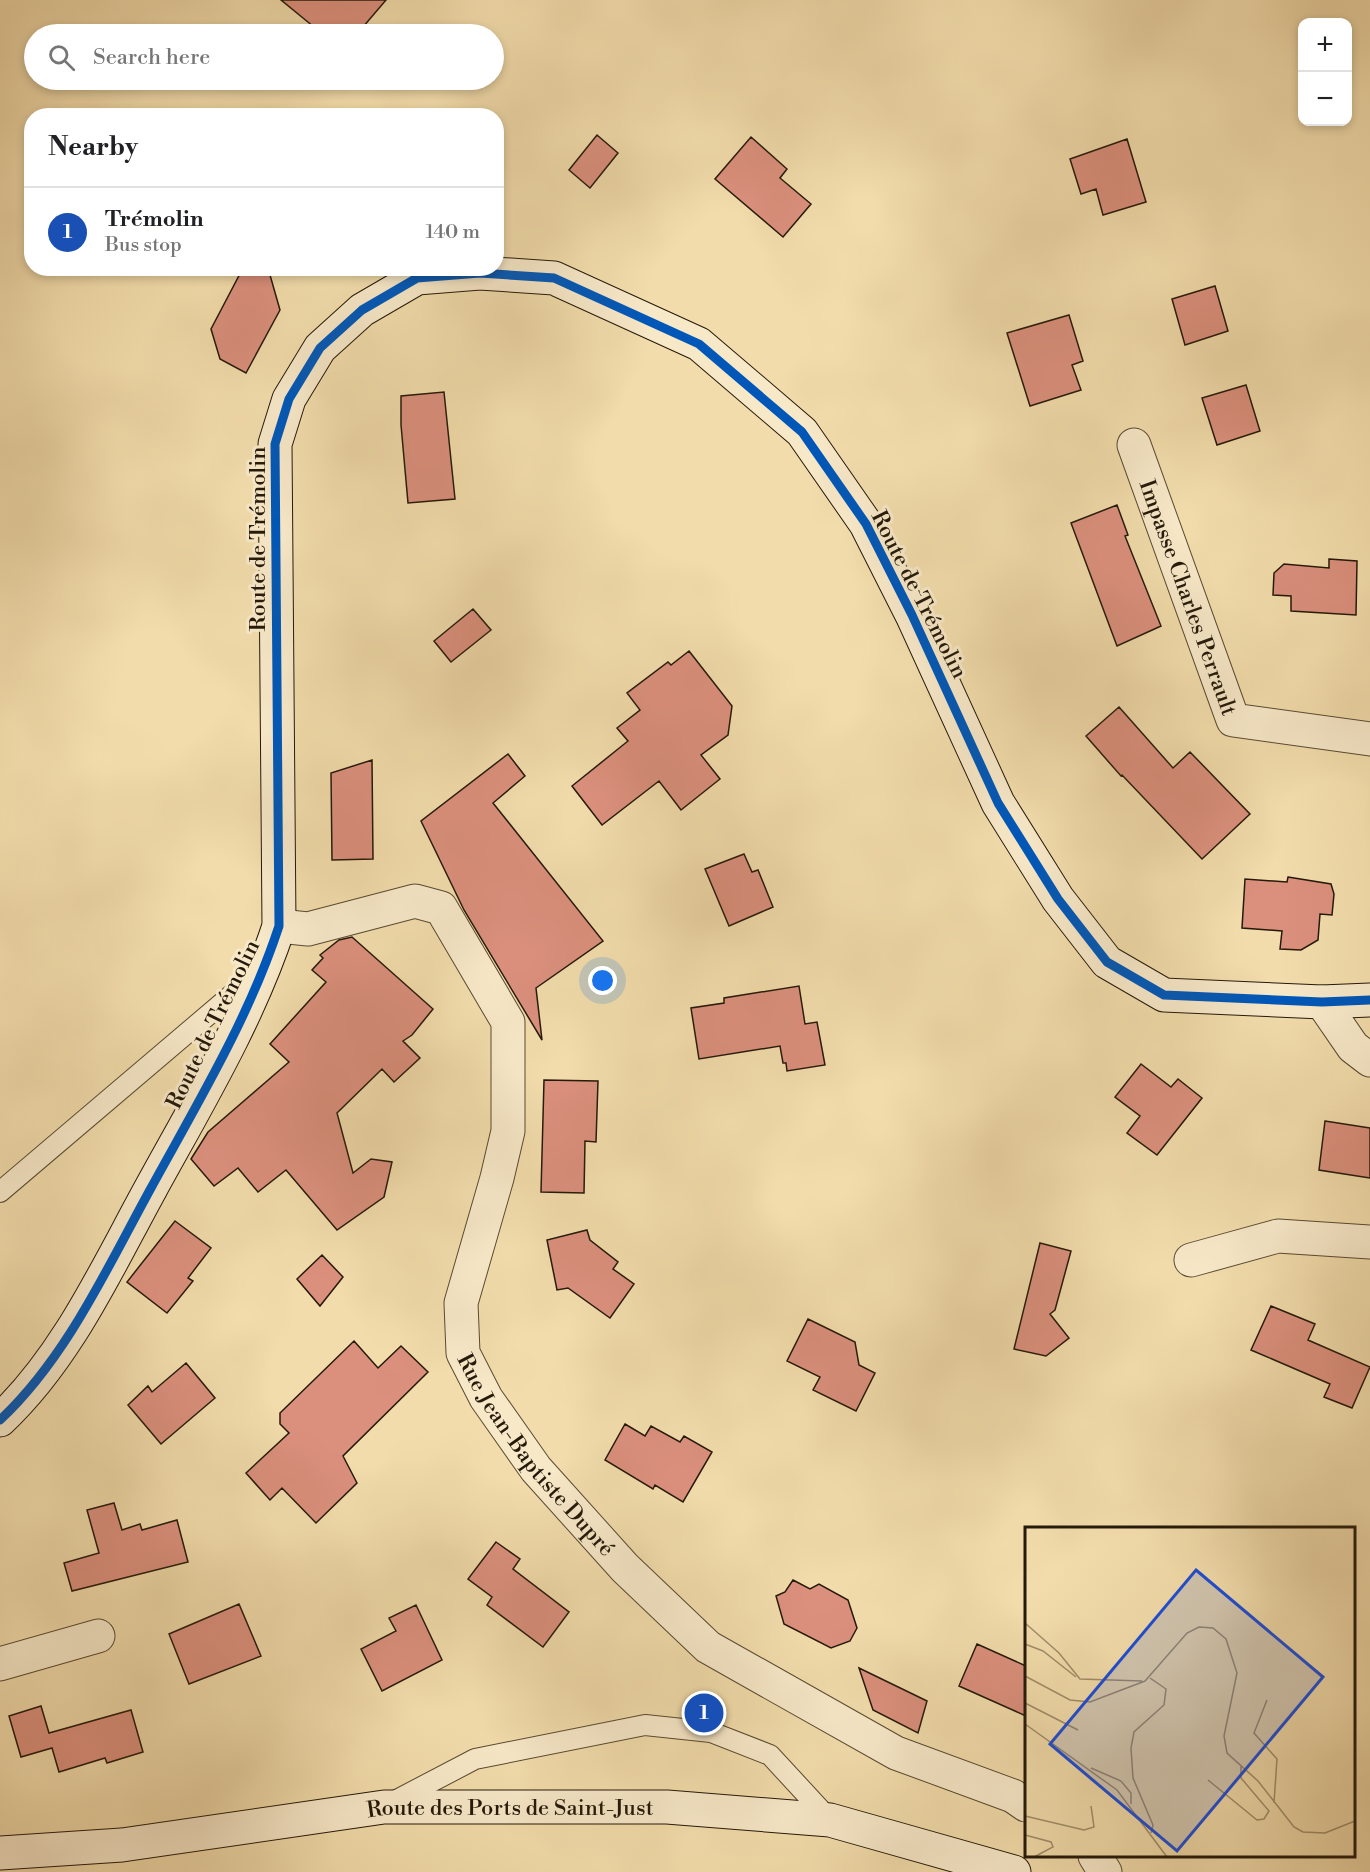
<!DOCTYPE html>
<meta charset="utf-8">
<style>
:root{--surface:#fff;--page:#f6f6f6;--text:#202124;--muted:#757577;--line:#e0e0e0;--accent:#2563eb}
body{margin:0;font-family:"Libre Bodoni",serif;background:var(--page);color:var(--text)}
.controls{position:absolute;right:18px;top:18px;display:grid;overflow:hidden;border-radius:12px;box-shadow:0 3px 9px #0003}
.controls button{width:54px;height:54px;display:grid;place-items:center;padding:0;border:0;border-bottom:2px solid var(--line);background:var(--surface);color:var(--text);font:30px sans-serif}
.you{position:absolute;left:603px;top:981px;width:21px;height:21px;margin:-15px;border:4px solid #fff;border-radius:50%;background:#1a73e8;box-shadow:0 0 0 9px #1a73e833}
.badge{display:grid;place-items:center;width:39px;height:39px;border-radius:50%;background:var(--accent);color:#fff;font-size:20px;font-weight:700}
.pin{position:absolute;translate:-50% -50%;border:3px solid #fff;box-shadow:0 2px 6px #0006}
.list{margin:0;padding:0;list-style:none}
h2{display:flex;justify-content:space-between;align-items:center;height:78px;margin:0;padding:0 24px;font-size:26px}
h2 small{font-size:20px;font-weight:400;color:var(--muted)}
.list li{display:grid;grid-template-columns:39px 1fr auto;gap:18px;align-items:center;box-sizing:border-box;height:90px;padding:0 24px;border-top:2px solid var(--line)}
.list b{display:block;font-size:22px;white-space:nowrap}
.list p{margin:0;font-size:20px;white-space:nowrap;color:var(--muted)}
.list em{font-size:20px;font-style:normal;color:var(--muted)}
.icon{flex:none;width:33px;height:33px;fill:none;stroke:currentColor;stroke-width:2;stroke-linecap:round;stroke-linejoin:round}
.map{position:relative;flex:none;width:1370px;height:1872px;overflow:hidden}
.search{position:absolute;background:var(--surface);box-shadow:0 3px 9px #0003;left:24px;top:24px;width:480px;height:66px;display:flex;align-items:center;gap:15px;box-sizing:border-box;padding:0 21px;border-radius:33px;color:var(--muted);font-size:22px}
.panel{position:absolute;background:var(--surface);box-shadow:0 3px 9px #0003;left:24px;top:108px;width:480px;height:168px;border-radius:24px}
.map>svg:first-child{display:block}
.building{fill:#db907d;stroke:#24190a;stroke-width:1.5}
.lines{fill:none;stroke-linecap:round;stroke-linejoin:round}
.lane-casing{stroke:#584a32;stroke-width:22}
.street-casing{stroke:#584a32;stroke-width:35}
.secondary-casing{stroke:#24190a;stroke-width:35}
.lane{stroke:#f7e8c8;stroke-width:20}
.street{stroke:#f7e8c8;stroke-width:33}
.secondary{stroke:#f7e8c8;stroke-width:33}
.cycleway-casing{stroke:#f7e8c8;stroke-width:13}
.cycleway{stroke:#0057b8;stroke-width:9}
.labels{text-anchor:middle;stroke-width:6;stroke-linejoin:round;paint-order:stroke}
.street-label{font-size:22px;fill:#24190a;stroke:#f7e8c8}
.inset-road{fill:none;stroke:#a08e6b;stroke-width:1.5}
.view{fill:#1d4ed8;fill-opacity:0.15;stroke:#1d4ed8;stroke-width:3}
.inset-edge{fill:none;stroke:#24190a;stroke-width:3}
</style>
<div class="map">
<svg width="1370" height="1872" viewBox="0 0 1370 1872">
<rect width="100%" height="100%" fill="#f2dcab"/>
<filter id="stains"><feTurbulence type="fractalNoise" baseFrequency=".00333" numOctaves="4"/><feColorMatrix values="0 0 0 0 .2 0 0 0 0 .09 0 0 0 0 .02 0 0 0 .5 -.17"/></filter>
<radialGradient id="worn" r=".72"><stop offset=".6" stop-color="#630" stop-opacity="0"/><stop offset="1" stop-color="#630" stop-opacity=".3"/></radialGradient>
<path class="building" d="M 281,0 L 386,0 L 357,34 L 314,34 L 314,27 Z
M 597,135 L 618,153 L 590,188 L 569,170 Z
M 751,137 L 787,169 L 780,178 L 811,204 L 783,237 L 715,179 Z
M 1127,139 L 1146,202 L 1103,215 L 1096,189 L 1081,194 L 1070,159 Z
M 243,268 L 268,268 L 280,310 L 246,373 L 220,359 L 211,329 Z
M 1215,286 L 1228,331 L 1185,345 L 1172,299 Z
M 1069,315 L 1083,361 L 1072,365 L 1081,390 L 1030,406 L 1007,333 Z
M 1246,385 L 1260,431 L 1217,445 L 1202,398 Z
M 444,392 L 455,499 L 408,503 L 401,425 L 401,396 Z
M 1117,505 L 1128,535 L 1125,536 L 1161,626 L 1117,646 L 1071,523 Z
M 1329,559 L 1357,561 L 1356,615 L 1291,611 L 1291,596 L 1273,595 L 1274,573 L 1284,564 L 1329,568 Z
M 473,609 L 491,630 L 451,662 L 434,641 Z
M 689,651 L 732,706 L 728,735 L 701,755 L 720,779 L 681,810 L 659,781 L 602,825 L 572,786 L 628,741 L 617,728 L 640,710 L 627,693 L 668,662 L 671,665 Z
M 1119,707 L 1173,768 L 1190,752 L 1250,814 L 1202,859 L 1122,775 L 1121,776 L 1086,736 Z
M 508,754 L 525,776 L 493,803 L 603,941 L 536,988 L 542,1040 L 464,910 L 421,821 Z
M 372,760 L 373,859 L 332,860 L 331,773 Z
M 744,854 L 752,872 L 758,870 L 773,907 L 729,926 L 705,869 Z
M 1288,877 L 1331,884 L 1334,894 L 1332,915 L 1320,914 L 1318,940 L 1301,950 L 1280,949 L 1282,931 L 1242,928 L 1245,879 L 1287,882 Z
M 352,937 L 433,1009 L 412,1035 L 403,1041 L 420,1058 L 394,1082 L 382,1069 L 337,1113 L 353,1173 L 371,1159 L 392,1162 L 384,1197 L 337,1230 L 286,1170 L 258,1192 L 238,1168 L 214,1186 L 191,1159 L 208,1132 L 289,1062 L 270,1044 L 326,982 L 312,970 L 323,958 L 320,955 L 339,940 Z
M 799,986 L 805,1024 L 817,1022 L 825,1065 L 787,1071 L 786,1063 L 783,1063 L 780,1046 L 699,1059 L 691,1008 L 724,1003 L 724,998 Z
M 1141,1064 L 1171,1087 L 1178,1079 L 1202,1098 L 1157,1155 L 1127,1133 L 1140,1116 L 1115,1097 Z
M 544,1080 L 598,1081 L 596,1142 L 585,1141 L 584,1193 L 541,1192 Z
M 1325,1121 L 1370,1128 L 1370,1178 L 1319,1170 Z
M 175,1221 L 211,1248 L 188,1278 L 193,1281 L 167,1313 L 127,1282 Z
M 587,1230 L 590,1240 L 618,1262 L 613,1269 L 634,1284 L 610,1318 L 568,1288 L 557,1290 L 547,1240 Z
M 1040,1243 L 1071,1251 L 1055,1310 L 1050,1314 L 1069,1338 L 1046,1356 L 1014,1349 Z
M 322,1255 L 343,1277 L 320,1306 L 297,1279 Z
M 1271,1306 L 1315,1324 L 1308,1340 L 1370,1367 L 1352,1408 L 1324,1397 L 1330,1384 L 1251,1350 Z
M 808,1319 L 855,1342 L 859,1365 L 875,1373 L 856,1411 L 813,1390 L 820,1377 L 787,1361 Z
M 354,1341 L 378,1368 L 401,1346 L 428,1372 L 343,1456 L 357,1483 L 316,1523 L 282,1488 L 270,1500 L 246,1473 L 289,1433 L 280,1424 L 280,1413 Z
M 186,1363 L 215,1398 L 161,1444 L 128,1405 L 148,1386 L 152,1392 Z
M 625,1424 L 645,1436 L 651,1426 L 680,1442 L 684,1436 L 712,1452 L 683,1502 L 655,1485 L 653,1489 L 605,1460 Z
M 114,1503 L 122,1530 L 140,1524 L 142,1530 L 177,1520 L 188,1562 L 72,1591 L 64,1563 L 99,1553 L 87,1510 Z
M 496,1542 L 520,1559 L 513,1569 L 569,1612 L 543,1647 L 487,1605 L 492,1597 L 468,1579 Z
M 793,1580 L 810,1589 L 819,1584 L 848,1600 L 857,1628 L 850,1641 L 831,1648 L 784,1624 L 776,1596 L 785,1592 Z
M 239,1604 L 261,1656 L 189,1684 L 169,1634 Z
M 416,1605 L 442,1660 L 382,1691 L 361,1649 L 396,1631 L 389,1618 Z
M 977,1644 L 1026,1666 L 1026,1716 L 959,1686 Z
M 859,1668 L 927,1701 L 918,1733 L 873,1710 Z
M 41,1706 L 49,1733 L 131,1710 L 143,1752 L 107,1763 L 105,1758 L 59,1772 L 52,1748 L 21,1757 L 9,1716 Z"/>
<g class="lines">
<g class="lane-casing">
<path id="lane" d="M 0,1192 L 254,976
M 391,1803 L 475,1759 L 645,1725 L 711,1732 L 770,1755 L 830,1820"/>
</g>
<g class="street-casing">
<g id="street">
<path id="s1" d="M 1134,445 L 1233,720 L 1370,739"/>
<path id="s2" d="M 279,926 L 308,929 L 415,901 L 441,908 L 508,1022 L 508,1131 L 497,1178 L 461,1303 L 463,1353 L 486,1398 L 536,1469 L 625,1568 L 708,1647 L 896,1753 L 1013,1796 L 1026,1805"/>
<path d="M 1322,1002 L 1353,1047 L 1370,1060"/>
<path d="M 1191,1260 L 1278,1236 L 1370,1242"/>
<path d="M 0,1664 L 98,1636"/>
<path d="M 1095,1856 L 1105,1872"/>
</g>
</g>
<g class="secondary-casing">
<g id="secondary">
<path d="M 0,1420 C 67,1357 107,1268 151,1188 C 197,1104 249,1018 279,926 L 275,444 L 289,399 L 320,348 L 362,310 L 417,278 L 480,273 L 554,278 L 699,344 L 802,432 L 866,524 L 912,615 L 998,803 L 1058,899 L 1107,962 L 1164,995 L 1322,1002 L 1370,1000"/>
<path id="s3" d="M 0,1853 L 122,1845 L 384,1807 L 667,1807 L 830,1820 L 1014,1872"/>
</g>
</g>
<use href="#lane" class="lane"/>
<use href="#street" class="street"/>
<use href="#secondary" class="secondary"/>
<g class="cycleway-casing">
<path id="cycleway" d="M 0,1420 C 67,1357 107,1268 151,1188 C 197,1104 249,1018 279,926 L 275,444 L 289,399 L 320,348 L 362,310 L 417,278 L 480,273 L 554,278 L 699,344 L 802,432 L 866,524 L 912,615 L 998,803 L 1058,899 L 1107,962 L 1164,995 L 1322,1002 L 1370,1000"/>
</g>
<use href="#cycleway" class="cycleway"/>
</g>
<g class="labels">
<g class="street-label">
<text transform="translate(257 539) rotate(-90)" y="8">Route de Trémolin</text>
<text transform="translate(920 594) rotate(63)" y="8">Route de Trémolin</text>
<text dy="8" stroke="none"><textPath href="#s1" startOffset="162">Impasse Charles Perrault</textPath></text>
<text transform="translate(212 1024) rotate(-64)" y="8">Route de Trémolin</text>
<text dy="8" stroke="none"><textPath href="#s2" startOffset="762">Rue Jean-Baptiste Dupré</textPath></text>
<text dy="8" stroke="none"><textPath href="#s3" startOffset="513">Route des Ports de Saint-Just</textPath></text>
</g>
</g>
<g transform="translate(1025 1527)">
<rect width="330" height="330" fill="#f2dcab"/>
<path class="inset-road" d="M 0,96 L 34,126 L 55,152 L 117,154M 0,117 L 18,124 L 51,150M 0,149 L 45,173 L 65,175 L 120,154 L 162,106 L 174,100 L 188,101 L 201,112 L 212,146 L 199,209 L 202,226 L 233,254 L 269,300 L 278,305 L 300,306 L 330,294M 125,151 L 141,162 L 139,178 L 109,205 L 106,221 L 108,251 L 128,298 L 126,306M 242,173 L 229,206 L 252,232 L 249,276M 0,176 L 53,203M 0,197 L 92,263 L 142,330M 66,241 L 96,254 L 106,266 L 106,277M 183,253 L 232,293 L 239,292 L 244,284 L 216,251 L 216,239M 0,289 L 59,303 L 69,300 L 66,279M 0,308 L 26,315 L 28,320 L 9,330"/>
<path class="view" d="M 171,43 L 298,150 L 152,324 L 25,217 Z"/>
<rect width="330" height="330" class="inset-edge"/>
</g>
<rect width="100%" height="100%" filter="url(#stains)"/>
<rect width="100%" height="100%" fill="url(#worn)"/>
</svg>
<div class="controls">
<button>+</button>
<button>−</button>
</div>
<div class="you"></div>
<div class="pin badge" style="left:704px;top:1713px;background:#1a4fb4">1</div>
<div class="search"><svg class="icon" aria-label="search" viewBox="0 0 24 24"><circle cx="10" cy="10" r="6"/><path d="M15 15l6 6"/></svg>Search here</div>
<section class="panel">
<h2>Nearby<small></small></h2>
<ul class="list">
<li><span class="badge" style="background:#1a4fb4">1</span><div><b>Trémolin</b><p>Bus stop</p></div><em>140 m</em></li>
</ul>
</section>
</div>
